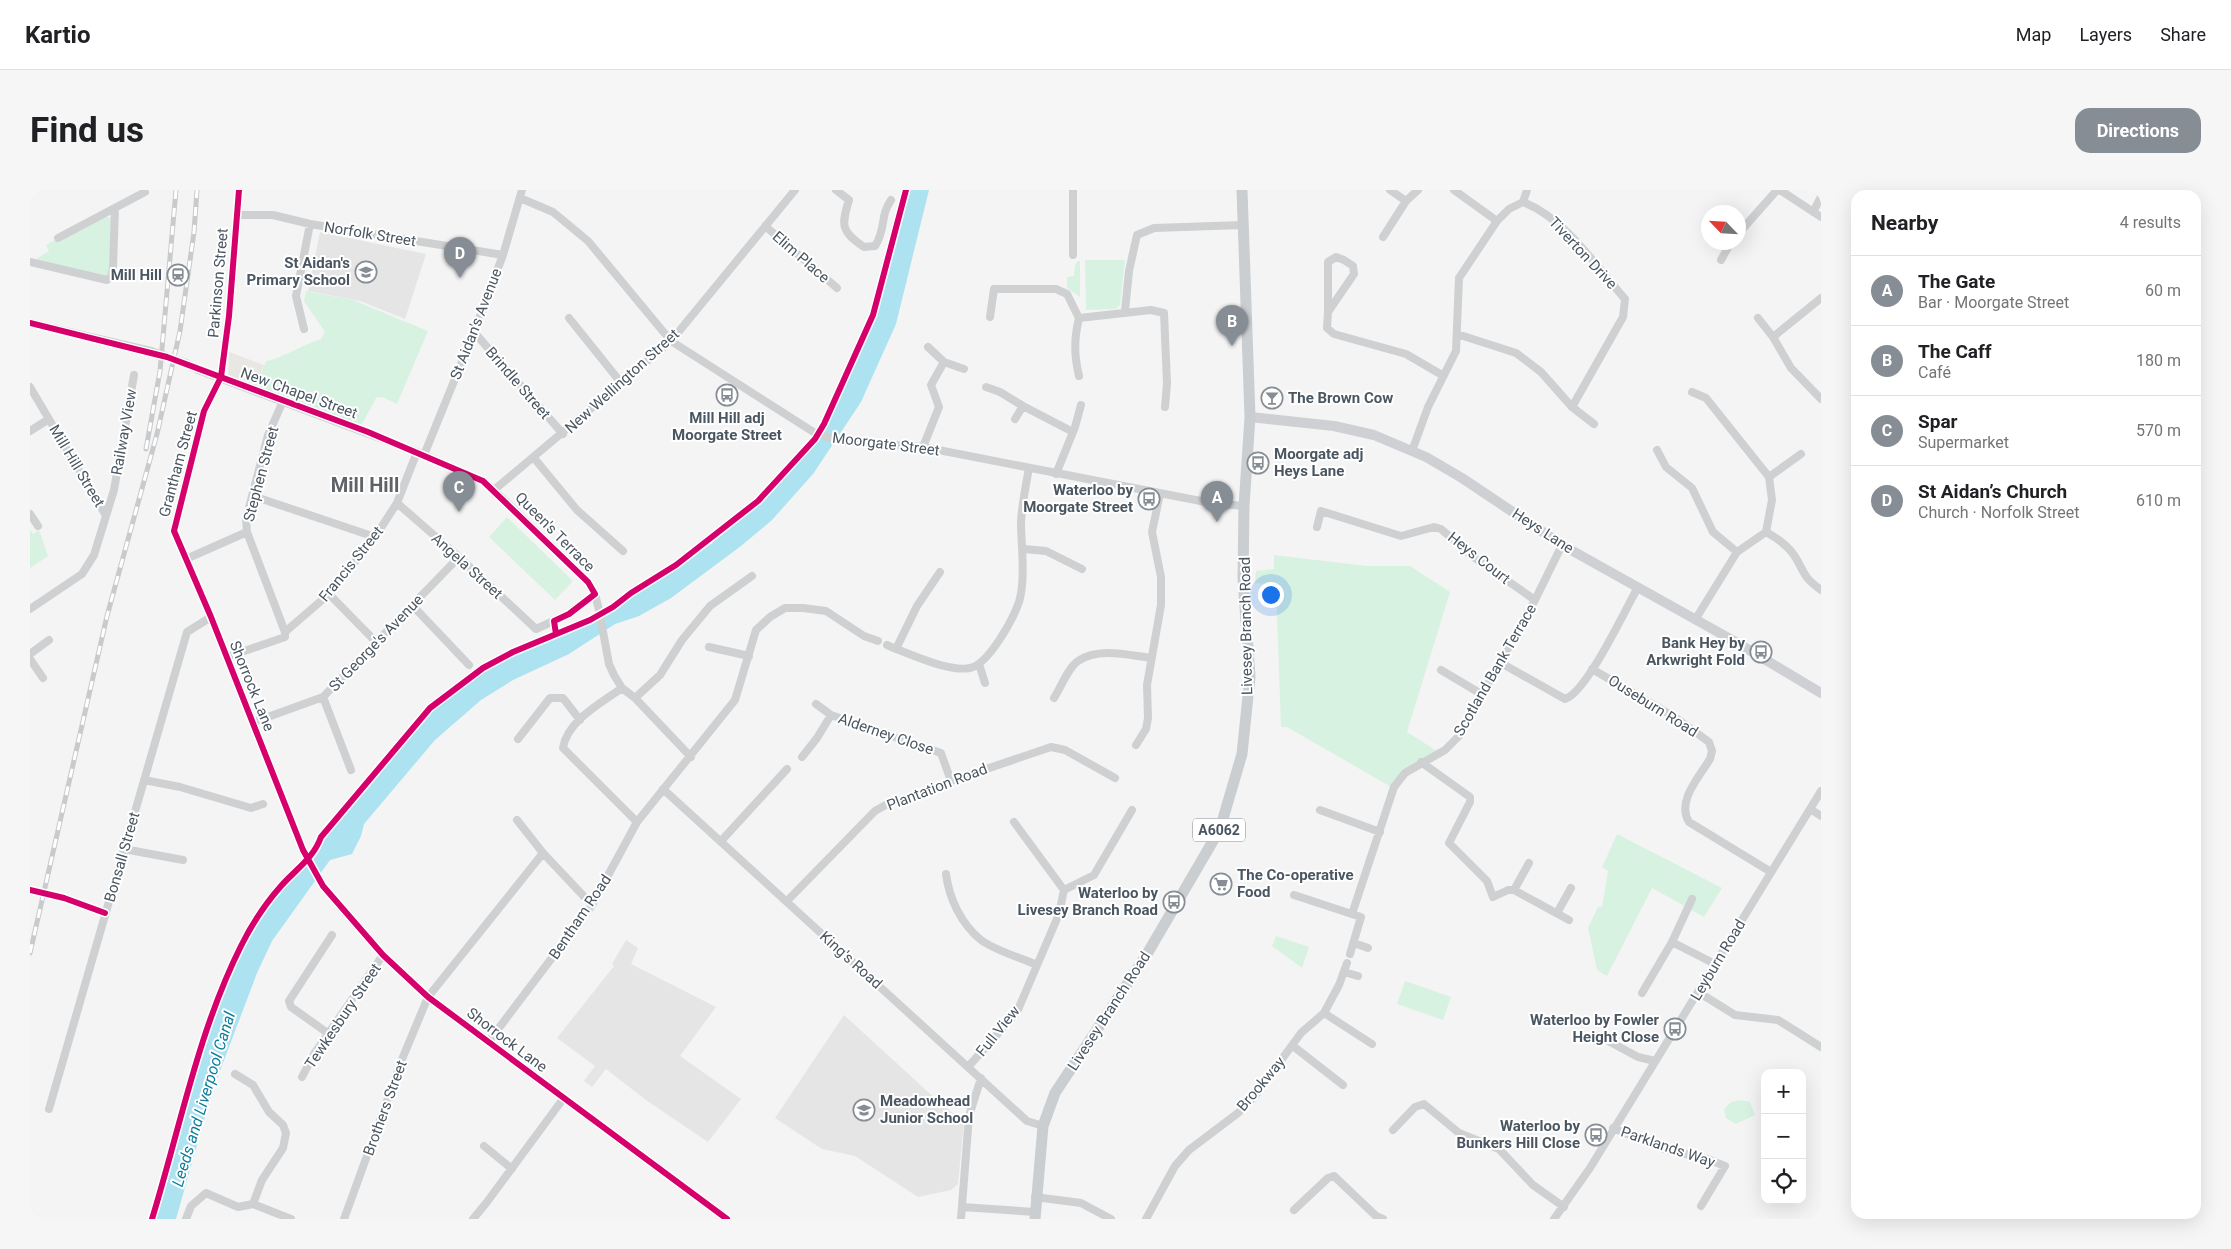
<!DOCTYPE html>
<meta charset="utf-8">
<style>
:root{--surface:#fff;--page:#f6f6f6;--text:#202124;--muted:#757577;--line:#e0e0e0;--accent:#868d94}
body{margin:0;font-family:Roboto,sans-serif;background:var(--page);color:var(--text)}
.controls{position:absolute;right:15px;bottom:15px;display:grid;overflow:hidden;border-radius:10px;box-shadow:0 5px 20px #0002}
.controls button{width:45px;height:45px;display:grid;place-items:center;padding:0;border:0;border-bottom:1px solid var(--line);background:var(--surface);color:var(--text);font:25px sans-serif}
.compass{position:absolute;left:1671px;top:15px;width:45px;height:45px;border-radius:50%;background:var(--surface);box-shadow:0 5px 20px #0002;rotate:295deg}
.you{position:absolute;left:1240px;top:404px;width:18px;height:18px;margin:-12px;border:4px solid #fff;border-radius:50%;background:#1a73e8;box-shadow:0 0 0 8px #1a73e833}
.badge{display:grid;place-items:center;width:32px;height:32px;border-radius:50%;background:var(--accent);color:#fff;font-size:16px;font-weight:700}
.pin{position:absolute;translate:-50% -41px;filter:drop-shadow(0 1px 2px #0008)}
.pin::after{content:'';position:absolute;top:26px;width:18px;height:15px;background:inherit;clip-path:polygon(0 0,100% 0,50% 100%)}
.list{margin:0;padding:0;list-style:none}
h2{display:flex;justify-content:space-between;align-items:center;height:65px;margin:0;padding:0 20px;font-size:21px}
h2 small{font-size:16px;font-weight:400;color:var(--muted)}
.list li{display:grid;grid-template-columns:32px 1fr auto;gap:15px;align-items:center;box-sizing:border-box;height:70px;padding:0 20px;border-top:1px solid var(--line)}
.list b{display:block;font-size:19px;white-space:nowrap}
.list p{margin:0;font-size:16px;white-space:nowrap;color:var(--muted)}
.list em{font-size:16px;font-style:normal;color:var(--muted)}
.icon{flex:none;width:28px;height:28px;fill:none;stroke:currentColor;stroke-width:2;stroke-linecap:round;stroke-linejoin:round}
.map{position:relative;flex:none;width:1791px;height:1029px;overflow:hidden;border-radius:15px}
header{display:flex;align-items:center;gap:30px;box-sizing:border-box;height:70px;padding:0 25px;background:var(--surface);border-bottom:1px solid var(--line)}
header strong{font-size:24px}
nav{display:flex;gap:28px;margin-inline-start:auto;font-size:18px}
.intro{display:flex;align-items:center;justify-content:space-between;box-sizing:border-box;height:120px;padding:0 30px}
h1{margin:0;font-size:35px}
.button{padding:12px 22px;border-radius:15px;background:var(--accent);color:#fff;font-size:18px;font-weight:700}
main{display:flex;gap:30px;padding:0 30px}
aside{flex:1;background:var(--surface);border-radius:15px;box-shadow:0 5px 20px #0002}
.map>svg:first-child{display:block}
.commercial{fill:#e8e7e3}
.education{fill:#e6e5e6}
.green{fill:#d8f2e2}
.water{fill:#ade2f0}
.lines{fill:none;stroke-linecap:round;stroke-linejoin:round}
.street{stroke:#ced0d2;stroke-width:8}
.secondary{stroke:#ced0d4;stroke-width:10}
.primary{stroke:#caced1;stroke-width:11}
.rail-casing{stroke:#c9cacc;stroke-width:5}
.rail{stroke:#fff;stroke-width:3;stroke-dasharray:9;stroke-linecap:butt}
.street-bridge{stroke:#ced0d2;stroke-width:8}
.cycleway-casing{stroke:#fff;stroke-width:9}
.cycleway{stroke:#d6006c;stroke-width:6}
.labels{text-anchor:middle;stroke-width:4;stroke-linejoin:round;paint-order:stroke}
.shield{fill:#fff;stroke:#808990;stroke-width:1}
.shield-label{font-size:14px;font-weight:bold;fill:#4a5661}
.street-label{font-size:15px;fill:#4a5661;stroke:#fff}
.poi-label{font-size:15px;font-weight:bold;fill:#4a5661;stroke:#fff;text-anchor:end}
.water-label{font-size:16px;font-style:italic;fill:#0b7e9c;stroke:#fff}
.district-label{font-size:20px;font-weight:bold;fill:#5f6368;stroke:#fff}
</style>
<header>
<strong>Kartio</strong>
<nav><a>Map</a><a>Layers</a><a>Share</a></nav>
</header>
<div class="intro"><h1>Find us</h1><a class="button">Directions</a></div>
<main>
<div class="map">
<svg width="1791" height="1029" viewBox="0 0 1791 1029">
<rect width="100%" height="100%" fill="#f4f4f4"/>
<path class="commercial" d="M 199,162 L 234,175 L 226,196 L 198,187 Z"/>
<path class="education" d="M 290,42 L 396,64 L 375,129 L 330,111 L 278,101 Z
M 596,750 L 608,758 L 601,774 L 686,817 L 650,866 L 711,909 L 678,952 L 616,910 L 576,879 L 562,897 L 554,891 L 565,876 L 527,848 L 584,776 L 582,774 Z
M 814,825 L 909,912 L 934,932 L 928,994 L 921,1000 L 888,1007 L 825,966 L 792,959 L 745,928 Z"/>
<path class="green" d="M 76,27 L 82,28 L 79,83 L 73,87 L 6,69 L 19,61 L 16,55 L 26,49 L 27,51 Z
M 1055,70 L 1095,70 L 1090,115 L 1086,119 L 1056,120 Z
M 1048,71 L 1050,71 L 1050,107 L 1037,98 L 1037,87 L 1044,86 L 1045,75 Z
M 276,101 L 323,110 L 398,141 L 367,214 L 352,207 L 346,208 L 330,238 L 226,197 L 236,171 C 256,167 271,155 291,149 L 295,142 L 274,111 Z
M 477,327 L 543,391 L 525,410 L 459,347 Z
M 0,340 L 3,344 L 9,340 L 18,366 L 0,378 Z
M 1244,365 L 1337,376 L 1380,376 L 1420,402 L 1377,542 L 1407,561 L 1361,597 L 1257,537 L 1251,537 L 1246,395 L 1225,393 L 1226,381 L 1244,379 Z
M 1587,644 L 1692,698 L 1674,727 L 1622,698 L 1577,786 L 1567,780 L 1558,738 L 1568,717 L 1572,717 L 1578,681 L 1572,677 Z
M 1246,746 L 1279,757 L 1272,778 L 1242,756 Z
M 1375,791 L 1421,807 L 1413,830 L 1367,814 Z
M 1710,910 L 1720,912 L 1725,925 L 1706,934 L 1696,928 L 1694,919 L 1701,912 Z"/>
<path class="water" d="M 879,0 L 899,0 L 866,134 L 831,212 L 783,284 L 742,330 L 711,356 L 641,408 L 609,426 L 585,434 L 539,464 L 483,490 L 451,510 L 405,550 L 334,634 L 331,646 L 322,664 L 300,670 L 242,751 L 227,783 L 182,902 L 146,1029 L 125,1029 C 152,936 173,833 219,747 C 228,731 239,714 252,700 C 267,683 288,672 294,649 L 396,526 L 419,507 L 439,491 L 490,462 L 582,422 L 608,401 L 645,379 L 681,354 L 719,322 L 782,257 L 798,232 L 839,144 L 850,110 Z"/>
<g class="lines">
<path class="street" d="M 209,0 L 199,126 L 191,187 L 174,221 L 144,341 L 181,427 L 273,660 L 293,696 L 353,765 L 398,807 L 697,1029
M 806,0 L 819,10 C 811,36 811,41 834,57 L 845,56 C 857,37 849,28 861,10
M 1360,0 L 1376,11
M 1424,0 L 1467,31
M 1750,0 L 1791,27
M 490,8 L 523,22 L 558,51 L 641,151 L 785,243 L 810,251 L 893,257 L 1181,313 L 1214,316
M 1493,12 L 1497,0
M 1783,22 L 1791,7
M 207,25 L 243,25 L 280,34 L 473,65
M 735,36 L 807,98
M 1708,44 L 1747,0
M 1353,47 L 1376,11 L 1388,0
M 28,48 L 115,2
M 1043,65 L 1043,0
M 1691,70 L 1701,52
M 0,72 L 77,90 L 81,87 L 83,78 L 85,18
M 1095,121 L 1099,81 L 1107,45 L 1124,38 L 1213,35
M 1298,122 L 1298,72 L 1306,67 L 1314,70 L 1323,76 L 1324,84 L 1298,122 L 1297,138 L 1304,144 L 1376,164 L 1412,185
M 960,127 L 964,99 L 1026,99 L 1037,104 L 1049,128
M 539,128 L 592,194
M 1049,128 L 1121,120 L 1134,123 L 1137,193 L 1135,217
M 1049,128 C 1044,149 1044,165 1049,186
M 1728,128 L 1743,147 L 1761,178 L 1791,209
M 0,133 L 121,161
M 274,139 L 266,106 L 280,34
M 444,142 L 533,244
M 1427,144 L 1486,163 L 1511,182 L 1542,217 L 1564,234
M 1743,147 L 1791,108
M 898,157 L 914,172 L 934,179
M 156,173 L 168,180 L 387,262 L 453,291 L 464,300 L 558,392 L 565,404 L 569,420 L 579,474 L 584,485 L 592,498 L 605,508 L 661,567
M 0,197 L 75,324
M 956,197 L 970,202 L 993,216 L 1043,242
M 1662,202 L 1676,208 L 1739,287 L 1742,310 L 1736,342 L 1707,362 L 1665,430
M 253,211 L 238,245 L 216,329 L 217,342 L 255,442
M 985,229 L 993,216
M 0,241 L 19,229
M 893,257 L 909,217 L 901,195 L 914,172
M 1627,260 L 1636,277 L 1662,298 L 1683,342 L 1707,362
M 1382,261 L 1398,217 L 1426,161 L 1429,88 L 1467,31 L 1479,19 L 1493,12 C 1536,29 1565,75 1595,109 L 1593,127 L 1542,217
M 394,265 L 444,142 L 473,65 L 492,0
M 504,268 L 547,320 L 593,361
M 1026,284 L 1045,237 L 1051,215
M 1739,287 L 1771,264
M 464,300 L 641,151 L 765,0
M 223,306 L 345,347
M 367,313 L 429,367 L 506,439 L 539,424 L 565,404
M 0,324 L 8,336
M 1287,337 L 1291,321 L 1371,346 L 1404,337 L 1411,339 L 1442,366 L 1505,410
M 1736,342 C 1747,348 1757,355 1764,365 C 1776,384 1772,386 1791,400
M 994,359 L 1016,361 L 1052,379
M 156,369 L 217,342
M 910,382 L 887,416 L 866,459 C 886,466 919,482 940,478 C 959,474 983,429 989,412 C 996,389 991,355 991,331 C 992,314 996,295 999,278
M 299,404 L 346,452
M 382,415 L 439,475
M 0,419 L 52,384 L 64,365 L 84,300 L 104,185
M 857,455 L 866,459
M 679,457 L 719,466
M 0,464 L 19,450
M 197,467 L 255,447 L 255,442 L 299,404 L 345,347 L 367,313 L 387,262
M 0,469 L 13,488
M 1471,473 L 1535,509 C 1557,502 1595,420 1608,397
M 949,474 L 955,493
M 1562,479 L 1646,528 L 1679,552 L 1682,561 L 1680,569 C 1670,586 1646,611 1659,632 L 1741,682
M 1411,480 L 1453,505
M 592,498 C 571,513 537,531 533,558 L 607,632
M 293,507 L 321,580
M 605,508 L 630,485 L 652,450 L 680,416 L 722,386
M 1024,508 C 1031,497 1038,478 1048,471 C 1068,457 1098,465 1121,468
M 786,514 L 801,525 L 911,563 L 921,591
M 224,532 L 293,507 L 429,367
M 488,549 L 520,508 L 533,508 L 550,530
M 1106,555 L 1116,539 L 1118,528 L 1117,495 L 1131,415 L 1131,387 L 1122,342 L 1130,304
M 772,567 L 787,548 L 801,525
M 1391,572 L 1440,607 L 1440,612 L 1419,653 L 1457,691 L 1463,707 L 1478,700 L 1484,700 L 1499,673
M 114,590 L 150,597 L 221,618 L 233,614
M 633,599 L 997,931 L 1013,936
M 1780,619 L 1791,626
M 1290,620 L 1350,642
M 487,630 L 513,663 L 562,715
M 692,650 L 757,579
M 94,659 L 153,670
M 916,684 C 919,708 931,734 951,750 C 964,760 991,768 1007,775
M 1034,700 L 1064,685 L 1102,620
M 1484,700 L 1539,730
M 1264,705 L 1331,727 L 1320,764
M 34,708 L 75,723
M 757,711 L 845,621 L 861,612 L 890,606 L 921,591 L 1021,557 L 1035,560 L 1085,588
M 1527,723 L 1541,698
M 1322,724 L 1364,597 L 1375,583 L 1415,560 L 1429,546 L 1505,410 L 1532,355
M 1642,752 L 1662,709
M 1324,753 L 1338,758
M 1314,782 L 1328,786
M 1668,802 L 1705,825 L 1748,830 L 1791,857
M 1612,803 L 1642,752 L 1685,774
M 1294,823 L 1342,854
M 299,844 L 261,817 L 259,811 L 302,745
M 1569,846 L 1608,867 L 1625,871
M 459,851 L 562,715 L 607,632 L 705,510 L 726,440 L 740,427 L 755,418 L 773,418 L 796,421 L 834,446 L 848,451
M 1263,856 L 1313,895
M 938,877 L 987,822 L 1029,724 L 1034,700 L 984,632
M 205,884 L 223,895 L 239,922 L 253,935 L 256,943 L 253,958 L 232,990 L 223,1014
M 272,887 L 284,864 L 353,765
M 19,919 L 157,442 L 181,427
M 1583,938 L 1634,959 L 1677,969 L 1695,976 L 1671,1016
M 1363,940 L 1385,917 L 1394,914 L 1429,943 L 1469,959 L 1503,995 L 1534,1017
M 454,956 L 482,979
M 1005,1007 L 1051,1013 L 1081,1029
M 932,1017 L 1005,1022
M 1264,1020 L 1298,988 L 1304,986 L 1346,1026 L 1353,1029
M 156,1029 L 161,1016 L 176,1003 L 208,1017 L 223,1014 L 261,1029
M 314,1029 L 373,867 L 398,807 L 513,663
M 443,1029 L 457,1012 L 533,909
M 931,1029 L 939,926 L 951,888
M 1116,1029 L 1145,976 L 1159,960 L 1208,923 L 1225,906 L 1271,843 L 1294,823 L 1309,795 L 1317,773
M 1524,1029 L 1560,978 L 1791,601"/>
<path class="secondary" d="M 1220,227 L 1304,236 L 1344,245 L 1396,267 L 1432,288 L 1532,355 L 1704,451 L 1791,503"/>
<path class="primary" d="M 1005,1029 L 1013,936 L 1025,903 L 1117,764 L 1190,639 L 1212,564 L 1220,487 L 1213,388 L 1214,316 L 1220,227 L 1212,0"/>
<g class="rail-casing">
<path id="rail" d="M 116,259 L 130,181 L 146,0
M 0,763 L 77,426 L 127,244 L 150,141 L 164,42 L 167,0"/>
</g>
<use href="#rail" class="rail"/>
<path class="street-bridge" d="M 121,161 L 156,173"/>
<g class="cycleway-casing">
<path id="cycleway" d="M 209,0 L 199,126 L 191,187 L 174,221 L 144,341 L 181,427 L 273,660 L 293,696 L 353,765 L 398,807 L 697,1029
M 0,133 L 137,167 L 338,242 L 453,291 L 558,392 L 565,404 L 539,424 L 524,431 L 526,444
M 0,700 L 34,708 L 75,723
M 122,1029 C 150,938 168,842 211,756 C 222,734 235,714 251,696 C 266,679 283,669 291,647 L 400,518 L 453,478 L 483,462 L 560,430 L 583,417 L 601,403 L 646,375 L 728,311 L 785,249 L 794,234 L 843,125 L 876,0"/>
</g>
<use href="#cycleway" class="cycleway"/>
</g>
<defs>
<g id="school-ring" transform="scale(1.125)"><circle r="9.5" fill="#fff" stroke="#868d94" stroke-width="1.5"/><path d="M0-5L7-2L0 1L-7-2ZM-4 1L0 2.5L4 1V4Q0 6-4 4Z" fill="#868d94"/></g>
<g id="station-ring" transform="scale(1.125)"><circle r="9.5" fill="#fff" stroke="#868d94" stroke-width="1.5"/><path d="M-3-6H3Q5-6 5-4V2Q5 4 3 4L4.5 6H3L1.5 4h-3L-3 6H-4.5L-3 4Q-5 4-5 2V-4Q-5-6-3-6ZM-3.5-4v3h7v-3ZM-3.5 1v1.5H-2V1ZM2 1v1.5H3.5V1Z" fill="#868d94"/></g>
<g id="bus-ring" transform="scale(1.125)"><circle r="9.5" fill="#fff" stroke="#868d94" stroke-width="1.5"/><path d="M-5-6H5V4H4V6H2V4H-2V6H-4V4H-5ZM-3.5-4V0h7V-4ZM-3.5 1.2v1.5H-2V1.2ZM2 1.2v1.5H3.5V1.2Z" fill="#868d94"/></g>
<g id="bar-ring" transform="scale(1.125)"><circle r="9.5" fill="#fff" stroke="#868d94" stroke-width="1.5"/><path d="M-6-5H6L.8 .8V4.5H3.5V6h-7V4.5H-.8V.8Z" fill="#868d94"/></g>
<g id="supermarket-ring" transform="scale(1.125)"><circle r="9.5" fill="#fff" stroke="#868d94" stroke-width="1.5"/><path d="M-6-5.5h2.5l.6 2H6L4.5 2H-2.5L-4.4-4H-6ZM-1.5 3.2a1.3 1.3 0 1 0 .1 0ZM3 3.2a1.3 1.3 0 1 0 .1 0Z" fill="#868d94"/></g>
</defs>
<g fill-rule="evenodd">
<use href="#school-ring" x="336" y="82"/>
<use href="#station-ring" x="148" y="85"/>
<use href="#bus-ring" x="697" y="205"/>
<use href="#bar-ring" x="1242" y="208"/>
<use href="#bus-ring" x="1228" y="273"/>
<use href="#bus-ring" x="1119" y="309"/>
<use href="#bus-ring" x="1731" y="462"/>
<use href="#supermarket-ring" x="1191" y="694"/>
<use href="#bus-ring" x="1144" y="712"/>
<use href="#bus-ring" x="1645" y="839"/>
<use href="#school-ring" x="834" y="920"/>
<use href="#bus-ring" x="1566" y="945"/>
</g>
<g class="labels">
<rect class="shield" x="1163" y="628.5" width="52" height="23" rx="4"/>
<g class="shield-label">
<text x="1189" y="645">A6062</text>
</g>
<g class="street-label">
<text transform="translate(340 44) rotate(9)" y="5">Norfolk Street</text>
<text transform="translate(1553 63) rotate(47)" y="5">Tiverton Drive</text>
<text transform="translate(771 67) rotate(41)" y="5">Elim Place</text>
<text transform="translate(188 93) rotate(-85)" y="5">Parkinson Street</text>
<text transform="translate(446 134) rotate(-69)" y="5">St Aidan's Avenue</text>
<text transform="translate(592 191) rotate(-42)" y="5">New Wellington Street</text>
<text transform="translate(488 193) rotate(49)" y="5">Brindle Street</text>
<text transform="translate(269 203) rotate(20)" y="5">New Chapel Street</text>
<text transform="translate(94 242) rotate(-80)" y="5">Railway View</text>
<text transform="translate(856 254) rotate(7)" y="5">Moorgate Street</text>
<text transform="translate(148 274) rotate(-75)" y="5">Grantham Street</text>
<text transform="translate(47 276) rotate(59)" y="5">Mill Hill Street</text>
<text transform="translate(231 284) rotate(-75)" y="5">Stephen Street</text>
<text transform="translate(1513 341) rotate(33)" y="5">Heys Lane</text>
<text transform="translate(525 342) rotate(45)" y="5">Queen's Terrace</text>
<text transform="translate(1449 368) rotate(38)" y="5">Heys Court</text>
<text transform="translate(321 374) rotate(-51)" y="5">Francis Street</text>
<text transform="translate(437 376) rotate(42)" y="5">Angela Street</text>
<text transform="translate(1216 436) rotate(-91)" y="5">Livesey Branch Road</text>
<text transform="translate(346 453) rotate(-46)" y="5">St George's Avenue</text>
<text transform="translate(1465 480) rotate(-60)" y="5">Scotland Bank Terrace</text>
<text transform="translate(222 496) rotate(68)" y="5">Shorrock Lane</text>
<text transform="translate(1623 516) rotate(32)" y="5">Ouseburn Road</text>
<text transform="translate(856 544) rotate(19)" y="5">Alderney Close</text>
<text transform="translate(907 597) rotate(-21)" y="5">Plantation Road</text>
<text transform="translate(92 667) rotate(-74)" y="5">Bonsall Street</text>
<text transform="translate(550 727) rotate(-56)" y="5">Bentham Road</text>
<text transform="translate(821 770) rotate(42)" y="5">King's Road</text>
<text transform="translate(1688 770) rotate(-59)" y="5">Leyburn Road</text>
<text transform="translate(1079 821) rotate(-57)" y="5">Livesey Branch Road</text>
<text transform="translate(313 826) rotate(-56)" y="5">Tewkesbury Street</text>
<text transform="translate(968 841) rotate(-51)" y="5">Full View</text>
<text transform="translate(477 850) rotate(37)" y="5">Shorrock Lane</text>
<text transform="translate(1231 894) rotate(-50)" y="5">Brookway</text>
<text transform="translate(355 918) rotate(-70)" y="5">Brothers Street</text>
<text transform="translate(1638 957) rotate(19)" y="5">Parklands Way</text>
</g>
<g class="poi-label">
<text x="320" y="78">St Aidan's<tspan x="320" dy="17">Primary School</tspan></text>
<text x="132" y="90">Mill Hill</text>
<text x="1258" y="213" text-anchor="start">The Brown Cow</text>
<text x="697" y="233" text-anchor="middle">Mill Hill adj<tspan x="697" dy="17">Moorgate Street</tspan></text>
<text x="1244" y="269" text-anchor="start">Moorgate adj<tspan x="1244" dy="17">Heys Lane</tspan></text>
<text x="1103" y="305">Waterloo by<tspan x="1103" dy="17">Moorgate Street</tspan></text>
<text x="1715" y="458">Bank Hey by<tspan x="1715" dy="17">Arkwright Fold</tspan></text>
<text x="1207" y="690" text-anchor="start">The Co-operative<tspan x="1207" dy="17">Food</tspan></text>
<text x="1128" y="708">Waterloo by<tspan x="1128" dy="17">Livesey Branch Road</tspan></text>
<text x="1629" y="835">Waterloo by Fowler<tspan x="1629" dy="17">Height Close</tspan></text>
<text x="850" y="916" text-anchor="start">Meadowhead<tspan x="850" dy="17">Junior School</tspan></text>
<text x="1550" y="941">Waterloo by<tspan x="1550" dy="17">Bunkers Hill Close</tspan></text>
</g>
<g class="water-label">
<text transform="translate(173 909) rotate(-73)" y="6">Leeds and Liverpool Canal</text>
</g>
<g class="district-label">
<text x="335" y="302">Mill Hill</text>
</g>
</g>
</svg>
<div class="controls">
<button>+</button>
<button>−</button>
<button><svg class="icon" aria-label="locate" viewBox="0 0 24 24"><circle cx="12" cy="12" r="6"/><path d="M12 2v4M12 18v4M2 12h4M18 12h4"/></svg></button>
</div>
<svg class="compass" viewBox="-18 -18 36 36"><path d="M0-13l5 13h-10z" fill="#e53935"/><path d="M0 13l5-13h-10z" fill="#757577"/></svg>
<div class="you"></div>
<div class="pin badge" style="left:1187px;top:332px">A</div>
<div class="pin badge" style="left:1202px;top:156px">B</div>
<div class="pin badge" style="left:429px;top:322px">C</div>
<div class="pin badge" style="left:430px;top:88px">D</div>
</div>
<aside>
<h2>Nearby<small>4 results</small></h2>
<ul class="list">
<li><span class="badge">A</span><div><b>The Gate</b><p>Bar · Moorgate Street</p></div><em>60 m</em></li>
<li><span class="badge">B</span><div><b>The Caff</b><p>Café</p></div><em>180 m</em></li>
<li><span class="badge">C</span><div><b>Spar</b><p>Supermarket</p></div><em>570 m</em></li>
<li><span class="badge">D</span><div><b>St Aidan’s Church</b><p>Church · Norfolk Street</p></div><em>610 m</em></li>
</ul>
</aside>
</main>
